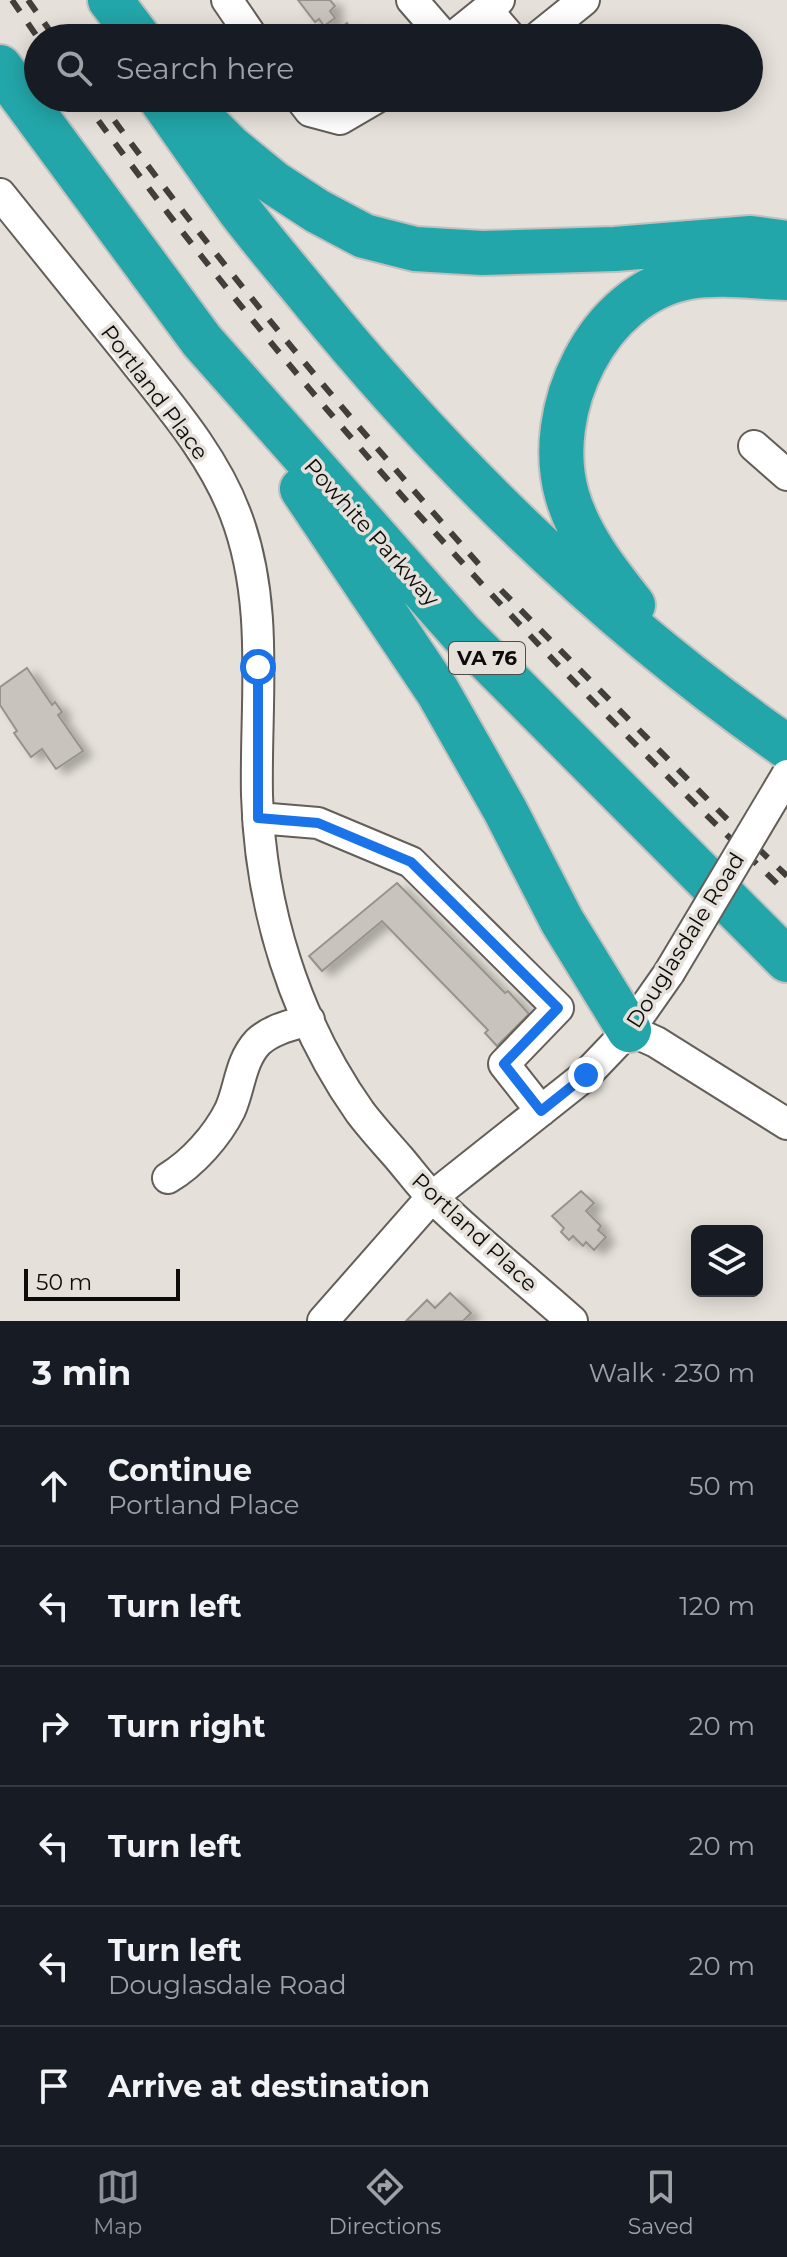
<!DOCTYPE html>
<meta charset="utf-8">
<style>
:root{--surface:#171b24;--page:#20242c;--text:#f1f3f6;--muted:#9ea1a6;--line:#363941;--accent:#8c9099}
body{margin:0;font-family:Montserrat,sans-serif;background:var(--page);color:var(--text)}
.controls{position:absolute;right:24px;bottom:24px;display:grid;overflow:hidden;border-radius:12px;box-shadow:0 4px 20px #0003}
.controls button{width:72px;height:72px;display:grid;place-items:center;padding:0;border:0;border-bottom:2px solid var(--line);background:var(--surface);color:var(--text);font:40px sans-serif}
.scale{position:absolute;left:24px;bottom:20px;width:156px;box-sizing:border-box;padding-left:8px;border:4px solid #0e0c0a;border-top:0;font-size:22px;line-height:28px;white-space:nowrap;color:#0e0c0a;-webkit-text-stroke:6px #e5e0d9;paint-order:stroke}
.stop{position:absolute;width:24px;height:24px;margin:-18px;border:6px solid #1a73e8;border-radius:50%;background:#fff}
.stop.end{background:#1a73e8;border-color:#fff;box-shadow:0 2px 8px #0008}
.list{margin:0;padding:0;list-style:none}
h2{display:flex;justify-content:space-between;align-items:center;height:104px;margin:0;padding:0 32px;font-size:34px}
h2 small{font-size:26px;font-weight:400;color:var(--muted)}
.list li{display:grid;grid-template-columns:52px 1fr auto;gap:24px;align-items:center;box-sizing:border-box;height:120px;padding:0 32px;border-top:2px solid var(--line)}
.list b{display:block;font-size:30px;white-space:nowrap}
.list p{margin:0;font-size:26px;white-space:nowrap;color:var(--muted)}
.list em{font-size:26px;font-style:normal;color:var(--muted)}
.icon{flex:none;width:44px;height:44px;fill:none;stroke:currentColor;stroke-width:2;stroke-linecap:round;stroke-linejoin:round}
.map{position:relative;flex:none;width:787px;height:1321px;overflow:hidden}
.search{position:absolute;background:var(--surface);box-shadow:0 4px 20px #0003;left:24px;right:24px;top:24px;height:88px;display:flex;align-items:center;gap:20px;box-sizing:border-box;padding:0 28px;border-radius:44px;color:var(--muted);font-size:30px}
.sheet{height:824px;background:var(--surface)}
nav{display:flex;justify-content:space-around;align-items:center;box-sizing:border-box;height:112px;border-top:2px solid var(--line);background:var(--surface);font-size:22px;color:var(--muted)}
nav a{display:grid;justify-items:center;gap:4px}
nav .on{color:var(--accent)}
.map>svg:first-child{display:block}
.building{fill:#c8c3bd;stroke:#97928c;stroke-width:2;filter:url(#shadow)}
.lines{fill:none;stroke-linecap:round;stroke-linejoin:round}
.minor-casing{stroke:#635e59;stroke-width:34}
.highway-casing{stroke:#c0c0bf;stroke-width:48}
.minor{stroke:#fff;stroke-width:30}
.highway{stroke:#23a6a9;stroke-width:44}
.rail{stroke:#413e3b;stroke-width:6;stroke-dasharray:14 14;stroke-linecap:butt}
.minor-bridge-casing{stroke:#635e59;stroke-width:34;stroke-linecap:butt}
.minor-bridge{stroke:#fff;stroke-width:30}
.route{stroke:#1a73e8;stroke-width:10}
.labels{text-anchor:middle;stroke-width:7;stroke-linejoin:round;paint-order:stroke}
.shield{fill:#e5e0d9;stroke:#4e4c48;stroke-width:2}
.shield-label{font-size:20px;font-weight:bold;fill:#0e0c0a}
.street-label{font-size:22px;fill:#0e0c0a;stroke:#e5e0d9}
</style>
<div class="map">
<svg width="787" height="1321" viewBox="0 0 787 1321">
<defs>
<filter id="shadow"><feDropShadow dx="9" dy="5" stdDeviation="4" flood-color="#0004"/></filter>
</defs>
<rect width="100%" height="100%" fill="#e5e0d9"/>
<path class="building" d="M 298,0 L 330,0 L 335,6 L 330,11 L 335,18 L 324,26 L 319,19 L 315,22 Z
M 347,23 L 359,38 L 328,38 Z
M 27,668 L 52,705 L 55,702 L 62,712 L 58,715 L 83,751 L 56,769 L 42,749 L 31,757 L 14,733 L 17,731 L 0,705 L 0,687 Z
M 397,883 L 505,993 L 508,991 L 529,1014 L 497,1046 L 485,1033 L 488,1030 L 382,921 L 322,971 L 309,956 Z
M 581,1191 L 594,1203 L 586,1211 L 601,1226 L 598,1230 L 606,1237 L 594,1250 L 586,1242 L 583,1246 L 573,1236 L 569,1240 L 561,1232 L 564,1228 L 552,1216 Z
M 450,1293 L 471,1313 L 463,1321 L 406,1321 L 427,1300 L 435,1308 Z"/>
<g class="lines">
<g class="minor-casing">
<path id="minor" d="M 227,0 L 253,38
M 412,0 L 445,38
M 487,10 L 511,38
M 452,38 L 499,0
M 537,38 L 584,0
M 300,98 L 310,111 L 340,119 L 376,98
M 0,194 C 43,248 86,301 129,354 C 168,404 212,453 235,513 C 270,603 255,701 257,795 C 260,907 295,1020 360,1112 C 372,1128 386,1143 399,1158 C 410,1171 421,1186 433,1198 C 477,1241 526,1280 572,1321
M 754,446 L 787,475
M 258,818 L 318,823 L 411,862 L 558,1008 L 504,1064 L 541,1111
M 629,1030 L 656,1042 L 787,1124
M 168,1178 C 193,1163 217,1136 230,1110 C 240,1088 240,1061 258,1042 C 272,1029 292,1025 309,1020
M 323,1321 L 432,1197 L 586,1075 L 629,1030 L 669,973"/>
</g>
<g class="highway-casing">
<path id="highway" d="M 110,0 L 139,38
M 0,67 L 202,341 L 461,633 L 787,960
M 160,98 C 187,136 213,174 240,211 C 262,240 286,268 309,296 C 448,467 606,621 787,747
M 194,111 L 230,147 L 274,183 L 317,211 L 364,236 L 415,249 L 482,253 L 615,249 L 751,238 L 787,243
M 302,489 L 438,692 L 505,810 L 562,921 L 629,1030
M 633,605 C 607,572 579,537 567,495 C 543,411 597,293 689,277 C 721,272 755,277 787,278"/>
</g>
<use href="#minor" class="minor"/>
<use href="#highway" class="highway"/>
<path class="rail" d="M 12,0 L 38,38
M 28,0 L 55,38
M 82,98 C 290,386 530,648 787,893
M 98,98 C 217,263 348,417 483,569
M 501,590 L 725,817 L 787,876"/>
<g class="minor-bridge-casing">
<path id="minor-bridge" d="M 669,973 L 787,775"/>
</g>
<use href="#minor-bridge" class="minor-bridge"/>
</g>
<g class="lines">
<path class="route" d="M 258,667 L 258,818 L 318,823 L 411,862 L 558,1008 L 504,1064 L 541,1111 L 586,1075"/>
</g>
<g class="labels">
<rect class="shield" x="449" y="642" width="76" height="32" rx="6"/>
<g class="shield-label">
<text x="487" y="665">VA 76</text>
</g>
<g class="street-label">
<text transform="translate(155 392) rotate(53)" y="8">Portland Place</text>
<text transform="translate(372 532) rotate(48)" y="8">Powhite Parkway</text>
<text transform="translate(685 940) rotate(-58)" y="8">Douglasdale Road</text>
<text transform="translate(475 1232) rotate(43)" y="8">Portland Place</text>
</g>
</g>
</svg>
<div class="controls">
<button><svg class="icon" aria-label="layers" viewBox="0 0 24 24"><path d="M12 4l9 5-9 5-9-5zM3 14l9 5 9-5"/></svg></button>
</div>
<div class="scale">50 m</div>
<div class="stop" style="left:258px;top:667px"></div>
<div class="stop end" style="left:586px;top:1075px"></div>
<div class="search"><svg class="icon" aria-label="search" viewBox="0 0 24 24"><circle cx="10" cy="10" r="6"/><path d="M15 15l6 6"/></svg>Search here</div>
</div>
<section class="sheet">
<h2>3 min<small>Walk · 230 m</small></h2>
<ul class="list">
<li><svg class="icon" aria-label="ahead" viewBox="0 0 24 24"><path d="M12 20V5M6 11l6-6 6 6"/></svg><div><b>Continue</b><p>Portland Place</p></div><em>50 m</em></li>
<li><svg class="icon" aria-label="left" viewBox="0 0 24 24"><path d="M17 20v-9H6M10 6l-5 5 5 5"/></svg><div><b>Turn left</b></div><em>120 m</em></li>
<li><svg class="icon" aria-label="right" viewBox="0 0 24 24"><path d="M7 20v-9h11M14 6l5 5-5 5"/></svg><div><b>Turn right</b></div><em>20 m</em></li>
<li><svg class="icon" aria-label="left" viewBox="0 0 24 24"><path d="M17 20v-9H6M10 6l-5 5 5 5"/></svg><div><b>Turn left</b></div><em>20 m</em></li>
<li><svg class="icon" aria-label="left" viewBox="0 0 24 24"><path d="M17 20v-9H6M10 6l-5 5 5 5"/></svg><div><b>Turn left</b><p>Douglasdale Road</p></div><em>20 m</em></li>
<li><svg class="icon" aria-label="arrive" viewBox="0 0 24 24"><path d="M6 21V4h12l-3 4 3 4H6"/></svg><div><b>Arrive at destination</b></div></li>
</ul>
</section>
<nav>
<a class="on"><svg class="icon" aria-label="map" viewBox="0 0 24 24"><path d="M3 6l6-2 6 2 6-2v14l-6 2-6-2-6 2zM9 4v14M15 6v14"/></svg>Map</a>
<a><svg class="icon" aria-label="directions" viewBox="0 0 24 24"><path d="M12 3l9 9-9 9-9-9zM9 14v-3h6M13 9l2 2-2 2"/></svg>Directions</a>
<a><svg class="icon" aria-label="saved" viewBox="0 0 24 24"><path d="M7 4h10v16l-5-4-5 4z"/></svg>Saved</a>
</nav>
